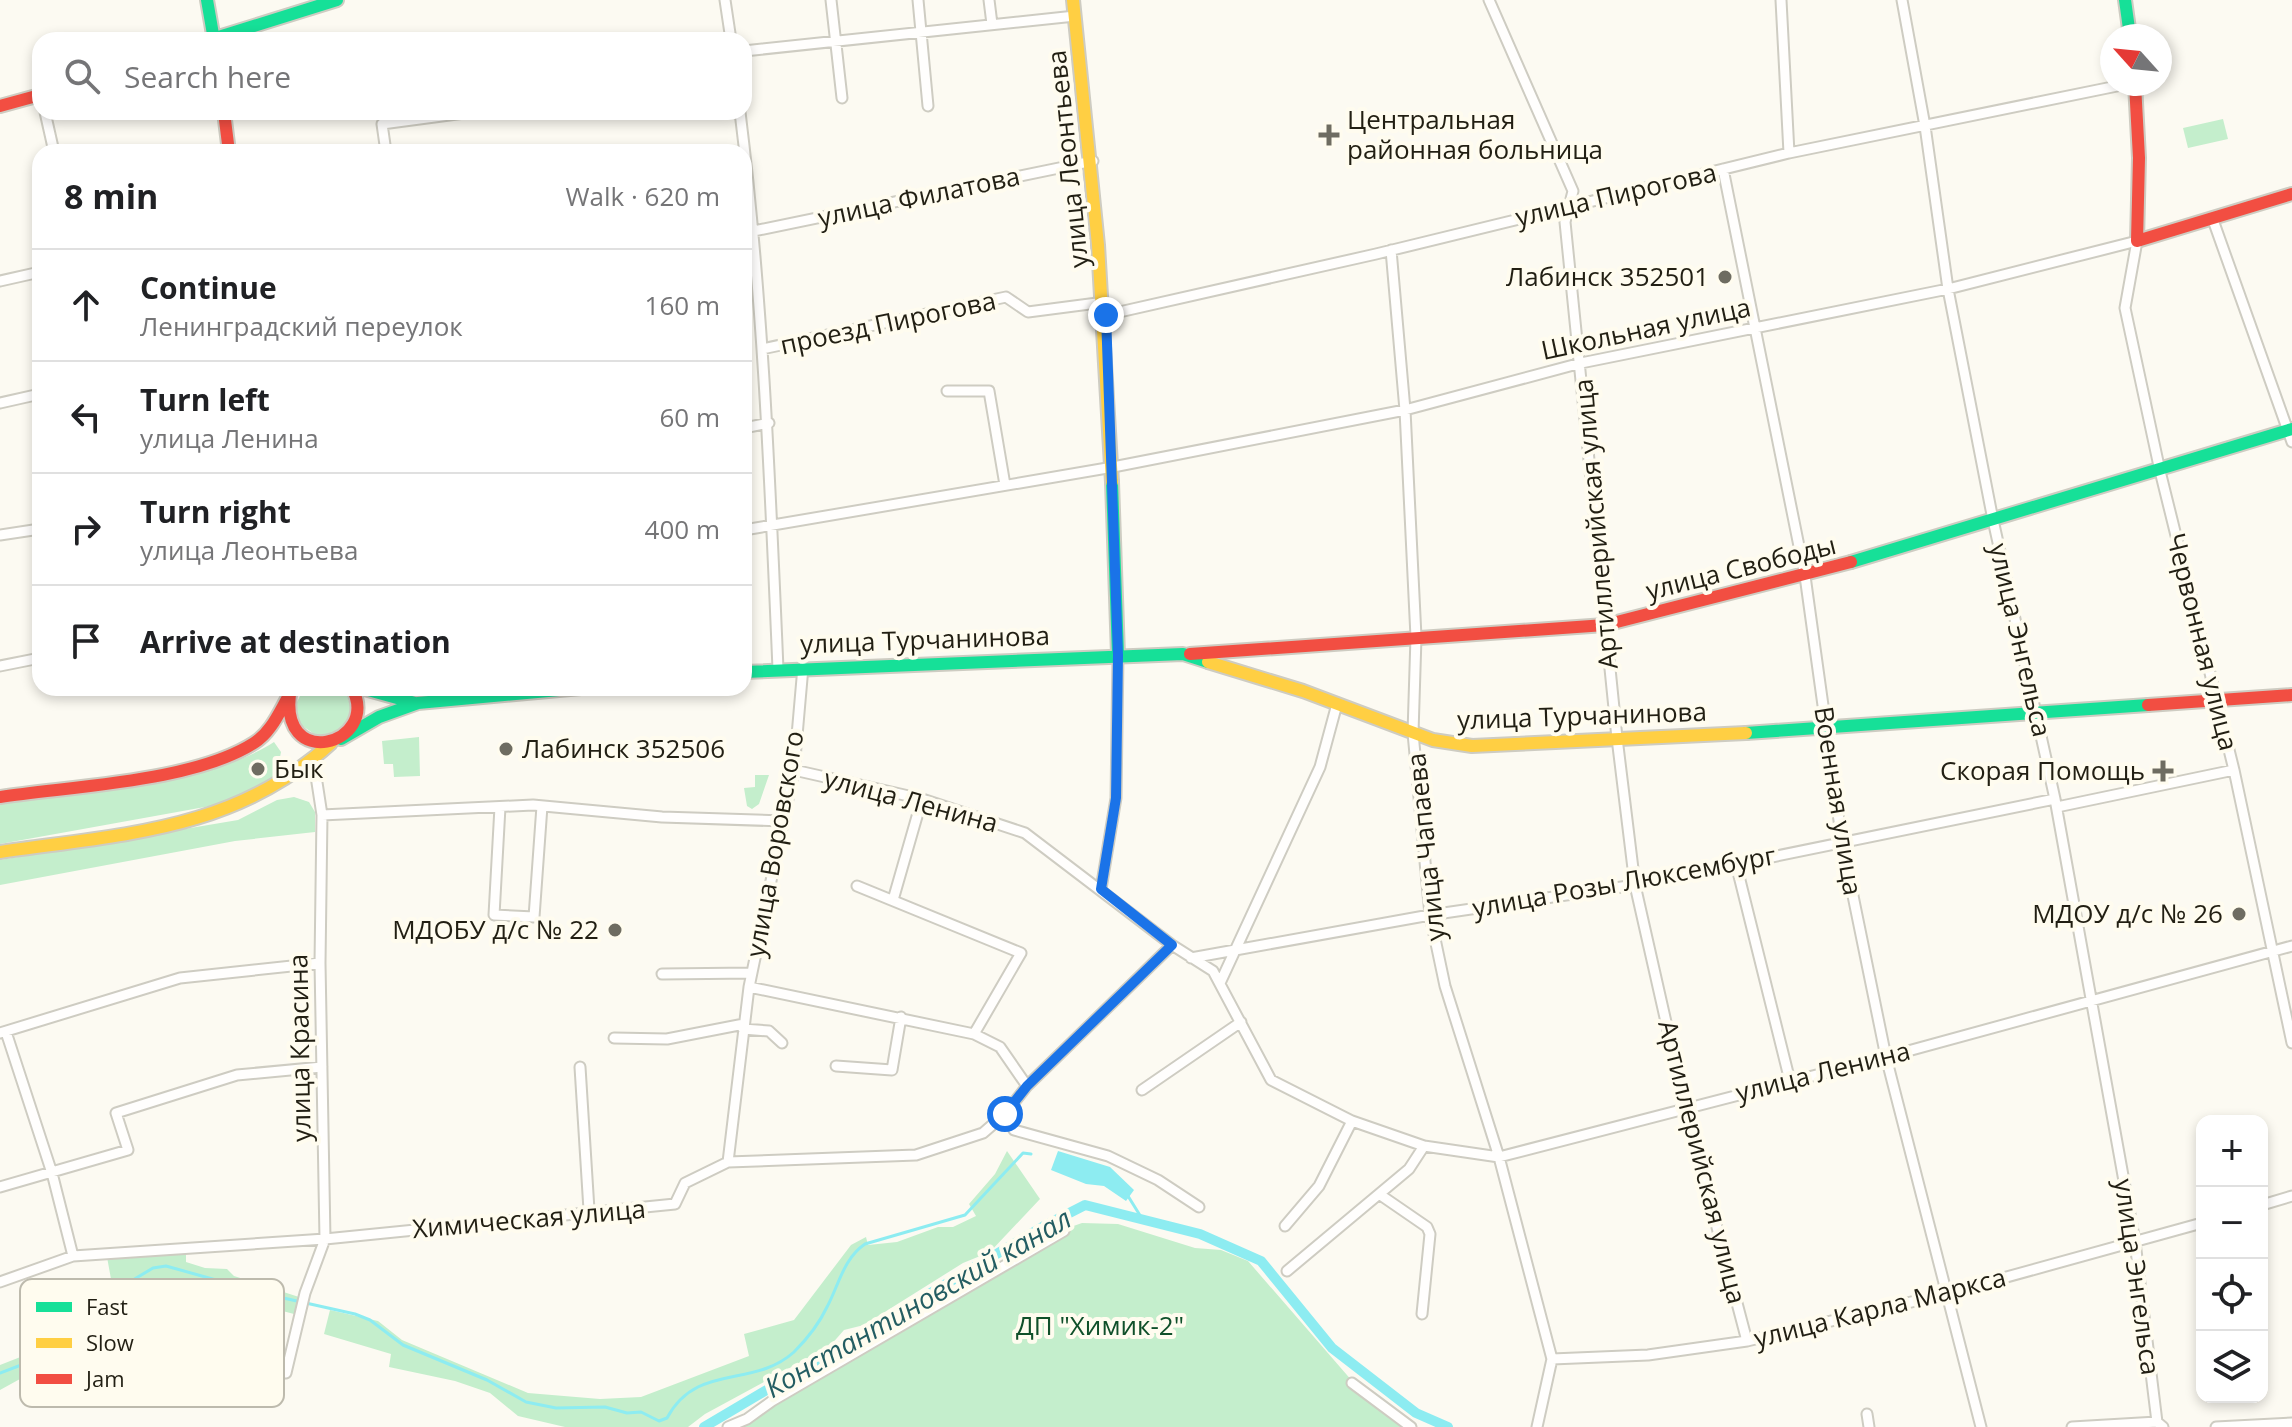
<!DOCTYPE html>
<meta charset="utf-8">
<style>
:root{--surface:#fff;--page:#f2f2f2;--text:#202124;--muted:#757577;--line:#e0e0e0}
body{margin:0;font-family:"Open Sans",sans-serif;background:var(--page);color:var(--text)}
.controls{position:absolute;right:24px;bottom:24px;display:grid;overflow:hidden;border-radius:16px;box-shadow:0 4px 12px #0003}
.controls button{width:72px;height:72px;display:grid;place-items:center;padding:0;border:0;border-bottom:2px solid var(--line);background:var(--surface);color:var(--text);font:40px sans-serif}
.compass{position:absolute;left:2100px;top:24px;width:72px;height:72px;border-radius:50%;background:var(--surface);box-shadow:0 4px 12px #0003;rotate:297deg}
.stop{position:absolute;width:24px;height:24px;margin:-18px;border:6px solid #1a73e8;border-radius:50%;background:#fff}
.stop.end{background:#1a73e8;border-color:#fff;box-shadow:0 2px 8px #0008}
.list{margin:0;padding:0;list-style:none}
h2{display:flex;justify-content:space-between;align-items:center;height:104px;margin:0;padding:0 32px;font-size:34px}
h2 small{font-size:26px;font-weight:400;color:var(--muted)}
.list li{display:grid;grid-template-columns:52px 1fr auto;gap:24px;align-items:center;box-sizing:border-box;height:112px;padding:0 32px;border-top:2px solid var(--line)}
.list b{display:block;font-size:30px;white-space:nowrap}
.list p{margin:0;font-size:26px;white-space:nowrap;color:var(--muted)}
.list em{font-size:26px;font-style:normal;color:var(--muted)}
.icon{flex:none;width:44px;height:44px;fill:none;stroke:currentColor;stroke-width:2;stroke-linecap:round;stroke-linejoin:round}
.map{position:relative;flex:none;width:2292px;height:1427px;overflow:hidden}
.search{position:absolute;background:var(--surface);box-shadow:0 4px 12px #0003;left:32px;top:32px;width:720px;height:88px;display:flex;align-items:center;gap:20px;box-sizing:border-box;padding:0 28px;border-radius:24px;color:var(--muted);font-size:30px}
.panel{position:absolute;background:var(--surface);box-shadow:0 4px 12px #0003;left:32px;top:144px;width:720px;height:552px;border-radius:24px}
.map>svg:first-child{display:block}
.green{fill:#c4eecc}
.water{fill:#8decf1}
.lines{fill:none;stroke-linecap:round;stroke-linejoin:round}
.stream{stroke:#8decf1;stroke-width:3}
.canal{stroke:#8decf1;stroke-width:10}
.street-casing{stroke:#ceccc2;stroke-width:13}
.fast-casing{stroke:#ceccc2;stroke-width:16}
.slow-casing{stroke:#ceccc2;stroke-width:16}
.jam-casing{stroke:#ceccc2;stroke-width:16}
.street{stroke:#fffefd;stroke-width:9}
.fast{stroke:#16e098;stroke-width:12}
.slow{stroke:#ffcf43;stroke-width:12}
.jam{stroke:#f24e42;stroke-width:12}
.route{stroke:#1a73e8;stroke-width:10}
.poi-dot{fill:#6e6c61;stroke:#fffcef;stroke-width:3}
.labels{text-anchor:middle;stroke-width:8;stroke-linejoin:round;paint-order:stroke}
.poi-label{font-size:26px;fill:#221f13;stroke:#fffcef;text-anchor:end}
.street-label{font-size:26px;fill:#221f13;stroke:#fffcef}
.park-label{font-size:26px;fill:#10502a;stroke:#fffcef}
.water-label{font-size:28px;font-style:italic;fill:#245d62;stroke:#fffcef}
.key{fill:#fffcef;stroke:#bdbaad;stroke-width:2}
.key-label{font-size:22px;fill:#221f13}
</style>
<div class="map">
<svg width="2292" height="1427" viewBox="0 0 2292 1427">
<rect width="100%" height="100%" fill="#fcfaf2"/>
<path class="green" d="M 2223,119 L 2228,139 L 2188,148 L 2183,128 Z
M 304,688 L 345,689 L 352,711 L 341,731 L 317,736 L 301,725 L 295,706 Z
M 419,737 L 420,776 L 394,777 L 393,764 L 384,764 L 382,741 Z
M 274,742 L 281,752 L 277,773 L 263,786 L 227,803 L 0,844 L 0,804 C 79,792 208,785 274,742 Z
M 755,775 L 769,775 L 759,804 L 752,809 L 747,806 L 744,788 L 755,787 Z
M 294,797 L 309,802 L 315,812 L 315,832 L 235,841 L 0,885 L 0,860 L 238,820 L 277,800 Z
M 1007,1151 L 1040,1199 L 990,1252 L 963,1263 L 864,1325 L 844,1330 L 830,1346 L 705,1414 L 688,1427 L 565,1427 L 518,1416 L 490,1393 L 455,1381 L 389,1367 L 391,1354 L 324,1334 L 330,1310 L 378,1321 L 402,1340 L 528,1393 L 600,1399 L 641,1397 L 749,1356 L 744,1334 L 794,1320 L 851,1245 L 866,1237 L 868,1245 L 897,1242 L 938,1227 L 953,1227 L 976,1216 L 969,1204 L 995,1174 Z
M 1082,1223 L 1118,1224 L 1195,1248 L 1221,1250 L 1248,1261 L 1353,1382 L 1413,1427 L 724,1427 L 747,1418 L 1065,1229 Z
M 186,1252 L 186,1262 L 205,1268 L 227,1269 L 234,1276 L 299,1297 L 294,1314 L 164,1280 L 102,1309 L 88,1335 L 69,1352 L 0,1390 L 0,1365 L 46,1347 L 87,1303 L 113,1290 L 107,1257 Z"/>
<path class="water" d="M 1058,1151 L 1110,1167 L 1134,1190 L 1126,1201 L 1104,1186 L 1086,1184 L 1051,1170 Z"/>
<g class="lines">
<path class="stream" d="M 1128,1196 L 1141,1217
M 0,1373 L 42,1357 L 91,1305 L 153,1268 L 166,1266 L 270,1295 L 355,1314 L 370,1320 L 403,1345 L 487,1380 L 526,1402 L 556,1408 L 605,1407 L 627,1413 L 641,1412 L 659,1421 L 667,1418 C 697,1362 753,1389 794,1352 C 806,1340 820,1322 827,1307 C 839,1285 843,1259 865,1244 L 965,1215 L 1023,1153 L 1031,1154"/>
<path class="canal" d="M 704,1427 L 1044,1226 L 1085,1205 L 1200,1234 L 1261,1261 L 1332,1348 L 1416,1413 L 1448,1427"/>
<g class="street-casing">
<path id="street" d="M 725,0 L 731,40
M 831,0 L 842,98
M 918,0 L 928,106
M 989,0 L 992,24
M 1489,0 L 1573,191 L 1565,222 L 1617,738 L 1635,885 L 1685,1106 L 1747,1341
M 1781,0 L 1789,153
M 1902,0 L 1925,126 L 1948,289 L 1993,520 L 2055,799 L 2135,1242 L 2157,1422
M 744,51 L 1075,16
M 45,112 L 54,152
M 740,112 C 763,297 770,483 778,669
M 386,152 L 382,124 L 472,112
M 1723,169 L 1805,576 L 1842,842 L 1886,1057 L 1981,1427
M 2213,220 L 2292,442
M 744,233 L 1093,161
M 1391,250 L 1405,410 L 1416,637 L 1413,733 L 1430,915 L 1445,986 L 1499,1157 L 1552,1359 L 1537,1427
M 0,281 L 40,272
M 1106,315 L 1376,254 L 1789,153 L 2127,84
M 762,349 L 1006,297 L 1028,312 L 1105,302
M 947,391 L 989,391 L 1005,485
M 0,403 L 40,394
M 744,428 L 769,423
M 744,530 L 1113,467 L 1405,410 L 1581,363 L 1948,289 L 2137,241 L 2125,308 L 2160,471 L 2234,770 L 2292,1043
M 0,535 L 40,529
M 0,666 L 40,658
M 794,770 L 922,799 L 1025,833 L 1172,945 L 1213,971 L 1271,1080 L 1352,1121 L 1424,1146 L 1499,1157 L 1886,1057 L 2292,946
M 500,807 L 494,915 L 534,917 L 542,806
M 2057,807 L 2234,770
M 322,815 L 533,805 L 662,817 L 783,821
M 1736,864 L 1790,1081
M 857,886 L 1021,953 L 974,1034
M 1101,889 L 1116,798 L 1118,655
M 893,900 L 922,799
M 1191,958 L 1430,915 L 1635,885 L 2055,799
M 662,974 L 752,973
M 1220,983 L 1320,767 L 1337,704
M 749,987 L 974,1034 L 1000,1047 L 1027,1086
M 743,1029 L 769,1031 L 782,1043
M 6,1032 L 52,1173 L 73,1256
M 0,1033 L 180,978 L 320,963
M 614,1038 L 667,1039 L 744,1024
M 836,1066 L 892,1070 L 901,1017
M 580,1067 L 589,1210
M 1142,1090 L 1241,1022
M 1005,1114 L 1027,1086 L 1172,945
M 728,1162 L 749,987 L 794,770 L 803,667
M 0,1187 L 128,1150 L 116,1113 L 237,1075 L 322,1067
M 1379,1194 L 1427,1227 L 1430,1234 L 1422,1314
M 2262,1205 L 2292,1196
M 1285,1226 L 1319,1186 L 1352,1121
M 1287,1271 L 1409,1169 L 1424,1146
M 0,1282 L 73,1256 L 325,1239 L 675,1204 L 685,1183 L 728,1162 L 916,1155 L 983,1133 L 1005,1114 L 1014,1130 L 1108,1156 L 1158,1180 L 1199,1207
M 1552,1359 L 1648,1355 L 1747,1341 L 1945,1294 L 2202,1223
M 286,1373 L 305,1293 L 325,1239 L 320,963 L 322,815 L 314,763
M 1352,1383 L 1411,1427
M 1867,1414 L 1869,1427
M 728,1427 L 747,1419 L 772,1401 L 1064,1231
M 2072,1427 L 2157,1422 L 2163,1427
M 2216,1427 L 2292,1423"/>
</g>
<g class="fast-casing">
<path id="fast" d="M 207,0 L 214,40
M 2125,0 L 2130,36
M 209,40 L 337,0
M 1112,482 L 1118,655
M 1851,562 L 2292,429
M 744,672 L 1183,654 L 1208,662
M 361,688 L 415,703
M 1746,733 L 2148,705
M 341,739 L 379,717 L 418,703 L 581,688"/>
</g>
<g class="slow-casing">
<path id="slow" d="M 1073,0 L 1098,245 L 1112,482
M 1208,662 L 1303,691 L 1433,740 L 1472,746 L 1746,733
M 0,852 C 123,834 235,831 331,743"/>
</g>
<g class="jam-casing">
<path id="jam" d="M 2135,84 L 2139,158 L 2137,241 L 2292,194
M 0,106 L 40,95
M 224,112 L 229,152
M 1190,654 L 1605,625 L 1851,562
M 291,688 C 275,774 382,745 352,688
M 2148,705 L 2292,695
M 0,797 C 72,786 193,782 254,743 C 270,733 278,715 287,699"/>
</g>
<use href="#street" class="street"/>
<use href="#fast" class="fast"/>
<use href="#slow" class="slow"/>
<use href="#jam" class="jam"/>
</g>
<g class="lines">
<path class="route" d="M 1005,1114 L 1027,1086 L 1172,945 L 1101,889 L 1116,798 L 1118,655 L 1106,315"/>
</g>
<g class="poi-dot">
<path d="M1325 123h8v8h8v8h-8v8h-8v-8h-8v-8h8z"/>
<circle cx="1725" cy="277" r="8"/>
<circle cx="506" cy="749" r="8"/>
<circle cx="258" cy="769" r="8"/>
<path d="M2159 759h8v8h8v8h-8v8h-8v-8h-8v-8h8z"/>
<circle cx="2239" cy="914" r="8"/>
<circle cx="615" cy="930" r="8"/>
</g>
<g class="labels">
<g class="poi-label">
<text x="1347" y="129" text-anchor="start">Центральная<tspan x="1347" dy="30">районная больница</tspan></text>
<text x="1709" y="286">Лабинск 352501</text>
<text x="522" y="758" text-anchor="start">Лабинск 352506</text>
<text x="274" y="778" text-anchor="start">Бык</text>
<text x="2145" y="780">Скорая Помощь</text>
<text x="2223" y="923">МДОУ д/с № 26</text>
<text x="599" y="939">МДОБУ д/с № 22</text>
</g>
<g class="street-label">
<text transform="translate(1068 159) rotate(-96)" y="9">улица Леонтьева</text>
<text transform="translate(1616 195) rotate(-13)" y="9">улица Пирогова</text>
<text transform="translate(919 197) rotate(-12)" y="9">улица Филатова</text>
<text transform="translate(888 323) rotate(-12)" y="9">проезд Пирогова</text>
<text transform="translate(1646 329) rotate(-12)" y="9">Школьная улица</text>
<text transform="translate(1596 524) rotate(-95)" y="9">Артиллерийская улица</text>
<text transform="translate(1741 568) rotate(-14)" y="9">улица Свободы</text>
<text transform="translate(925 640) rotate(-2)" y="9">улица Турчанинова</text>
<text transform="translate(2020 640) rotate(77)" y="9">улица Энгельса</text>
<text transform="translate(2202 642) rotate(76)" y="9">Червонная улица</text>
<text transform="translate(1582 716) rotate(-2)" y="9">улица Турчанинова</text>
<text transform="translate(911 801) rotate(15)" y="9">улица Ленина</text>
<text transform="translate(1838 801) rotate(81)" y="9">Военная улица</text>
<text transform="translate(775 844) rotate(-80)" y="9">улица Воровского</text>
<text transform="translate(1426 847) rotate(-96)" y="9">улица Чапаева</text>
<text transform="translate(1624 882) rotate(-10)" y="9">улица Розы Люксембург</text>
<text transform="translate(300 1048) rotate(-91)" y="9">улица Красина</text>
<text transform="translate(1823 1072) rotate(-14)" y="9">улица Ленина</text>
<text transform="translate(1702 1162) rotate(76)" y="9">Артиллерийская улица</text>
<text transform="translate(529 1219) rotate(-5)" y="9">Химическая улица</text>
<text transform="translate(2137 1277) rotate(82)" y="9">улица Энгельса</text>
<text transform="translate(1880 1308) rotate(-14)" y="9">улица Карла Маркса</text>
</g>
<g class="park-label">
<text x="1100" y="1335">ДП "Химик-2"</text>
</g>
<g class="water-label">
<text transform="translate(918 1303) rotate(-30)" y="10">Константиновский канал</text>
</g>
</g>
<rect x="20" y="1279" width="264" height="128" rx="12" class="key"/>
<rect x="36" y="1302" width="36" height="10" fill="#16e098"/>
<rect x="36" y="1338" width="36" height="10" fill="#ffcf43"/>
<rect x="36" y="1374" width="36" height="10" fill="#f24e42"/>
<g class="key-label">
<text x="86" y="1315">Fast</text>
<text x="86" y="1351">Slow</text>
<text x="86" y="1387">Jam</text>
</g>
</svg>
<div class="controls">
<button>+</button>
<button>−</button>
<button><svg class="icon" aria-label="locate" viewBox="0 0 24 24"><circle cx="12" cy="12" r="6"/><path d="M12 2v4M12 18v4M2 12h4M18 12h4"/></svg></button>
<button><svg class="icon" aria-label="layers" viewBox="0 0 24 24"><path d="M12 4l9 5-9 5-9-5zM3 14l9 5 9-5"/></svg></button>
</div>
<svg class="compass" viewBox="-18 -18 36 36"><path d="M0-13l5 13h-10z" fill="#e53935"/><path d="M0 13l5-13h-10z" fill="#757577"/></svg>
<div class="stop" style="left:1005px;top:1114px"></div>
<div class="stop end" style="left:1106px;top:315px"></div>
<div class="search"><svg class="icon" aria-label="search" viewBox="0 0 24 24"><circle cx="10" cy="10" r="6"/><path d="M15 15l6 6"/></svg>Search here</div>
<section class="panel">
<h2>8 min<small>Walk · 620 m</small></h2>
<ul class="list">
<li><svg class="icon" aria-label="ahead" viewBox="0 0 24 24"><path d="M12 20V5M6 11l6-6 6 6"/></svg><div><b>Continue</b><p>Ленинградский переулок</p></div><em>160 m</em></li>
<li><svg class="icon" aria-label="left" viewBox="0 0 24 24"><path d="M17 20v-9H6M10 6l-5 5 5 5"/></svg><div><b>Turn left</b><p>улица Ленина</p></div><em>60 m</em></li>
<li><svg class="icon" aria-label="right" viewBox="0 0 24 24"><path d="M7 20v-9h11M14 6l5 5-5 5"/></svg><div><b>Turn right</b><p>улица Леонтьева</p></div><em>400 m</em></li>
<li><svg class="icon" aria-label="arrive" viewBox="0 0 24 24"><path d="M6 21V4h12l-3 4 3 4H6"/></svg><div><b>Arrive at destination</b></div></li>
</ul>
</section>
</div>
